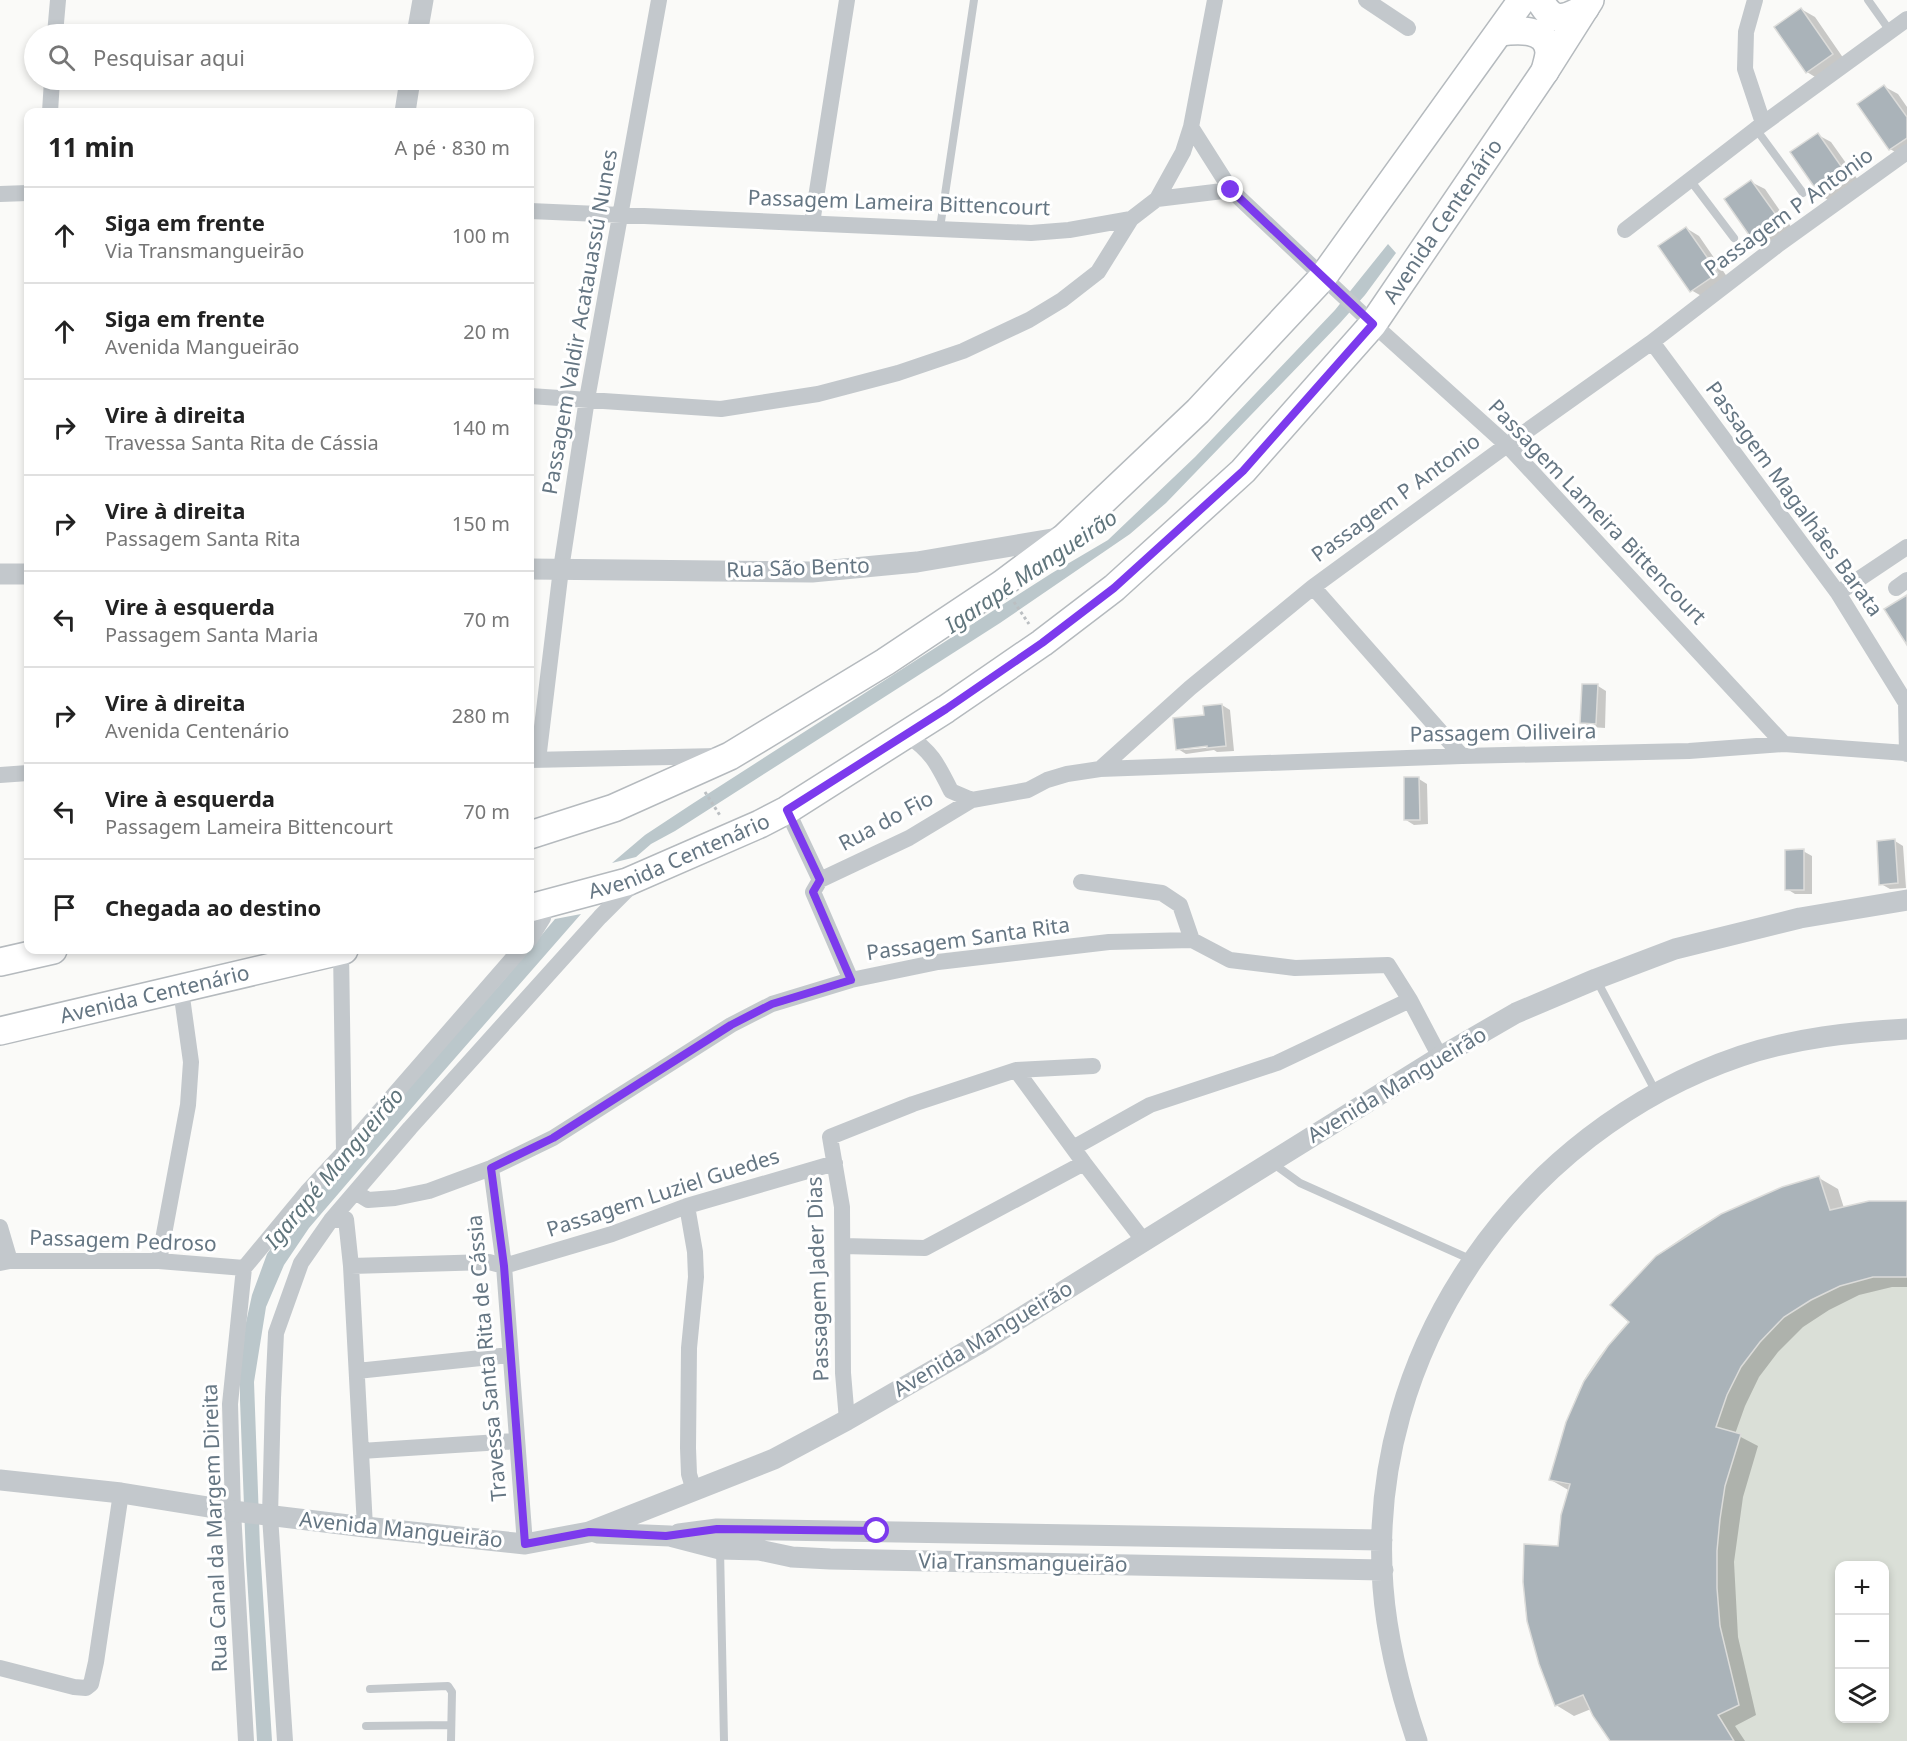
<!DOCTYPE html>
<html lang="pt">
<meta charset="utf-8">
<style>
:root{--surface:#fff;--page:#f6f6f6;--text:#222;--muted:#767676;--line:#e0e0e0}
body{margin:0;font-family:"Noto Sans",sans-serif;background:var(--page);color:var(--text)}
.controls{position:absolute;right:18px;bottom:18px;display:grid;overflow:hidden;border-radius:12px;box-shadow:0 3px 9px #0003}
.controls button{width:54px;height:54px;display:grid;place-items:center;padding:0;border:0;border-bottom:2px solid var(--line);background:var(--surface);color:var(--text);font:30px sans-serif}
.stop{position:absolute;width:18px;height:18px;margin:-14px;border:4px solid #7c3aed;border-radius:50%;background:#fff}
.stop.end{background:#7c3aed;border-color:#fff;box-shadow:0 2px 6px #0008}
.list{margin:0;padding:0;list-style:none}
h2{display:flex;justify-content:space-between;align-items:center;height:78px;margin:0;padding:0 24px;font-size:26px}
h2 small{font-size:20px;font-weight:400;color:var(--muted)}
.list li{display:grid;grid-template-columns:39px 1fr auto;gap:18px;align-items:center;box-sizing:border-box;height:96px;padding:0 24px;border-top:2px solid var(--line)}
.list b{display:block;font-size:22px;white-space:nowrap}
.list p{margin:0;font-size:20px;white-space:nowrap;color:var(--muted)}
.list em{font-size:20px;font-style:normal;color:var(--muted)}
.icon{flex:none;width:33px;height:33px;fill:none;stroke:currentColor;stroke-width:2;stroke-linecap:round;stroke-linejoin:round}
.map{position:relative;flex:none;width:1907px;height:1741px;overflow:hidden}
.search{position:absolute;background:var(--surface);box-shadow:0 3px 9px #0003;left:24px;top:24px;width:510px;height:66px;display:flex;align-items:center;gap:15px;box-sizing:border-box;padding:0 21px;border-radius:33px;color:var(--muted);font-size:22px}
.panel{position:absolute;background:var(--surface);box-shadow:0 3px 9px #0003;left:24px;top:108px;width:510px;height:846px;border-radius:12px}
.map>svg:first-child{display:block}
.green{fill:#dadfd7;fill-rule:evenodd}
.water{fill:#bbc7cb}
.shadow{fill:#0003;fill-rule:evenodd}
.building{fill:#aab3b9;stroke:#dcdcda;stroke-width:1.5}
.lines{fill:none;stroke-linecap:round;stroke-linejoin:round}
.primary-casing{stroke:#b5babe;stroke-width:30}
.path{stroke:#bbbfc2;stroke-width:3;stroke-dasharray:3 3;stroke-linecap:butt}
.service{stroke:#c3c8cc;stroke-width:8}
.minor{stroke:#c3c8cc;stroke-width:16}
.tertiary{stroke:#c3c8cc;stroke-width:21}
.primary{stroke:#fff;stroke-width:27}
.route{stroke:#7c3aed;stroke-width:8}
.labels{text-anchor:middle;stroke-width:6;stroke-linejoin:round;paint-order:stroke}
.street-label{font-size:21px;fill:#657683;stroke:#fff}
.water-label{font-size:22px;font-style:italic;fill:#60757c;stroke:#fff}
</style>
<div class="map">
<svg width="1907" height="1741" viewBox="0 0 1907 1741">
<rect width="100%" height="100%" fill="#fafaf8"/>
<path class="green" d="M 1819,1176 L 1830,1210 L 1869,1201 L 1907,1201 L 1907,1741 L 1610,1741 L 1593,1716 L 1583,1695 L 1555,1706 C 1544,1679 1534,1651 1528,1623 C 1522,1597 1524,1570 1524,1544 L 1558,1546 L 1561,1515 L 1570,1485 L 1549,1480 C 1559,1447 1568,1413 1583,1382 C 1595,1360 1612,1340 1628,1322 L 1610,1305 L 1656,1256 L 1692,1231 L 1721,1214 L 1782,1187 ZM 1840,1566 L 1884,1566 L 1884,1718 L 1840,1718 Z"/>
<path class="water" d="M 1388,244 L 1396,253 L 1365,295 L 1340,323 L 1166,503 L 1130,534 L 1000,623 L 675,831 L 651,844 L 636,857 L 612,863 L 645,835 L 692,804 L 1052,573 L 1108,540 L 1195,457 L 1335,310 Z
M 581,914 L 428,1089 L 309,1228 L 284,1265 L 266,1307 L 254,1382 L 260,1547 L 272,1741 L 257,1741 L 246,1559 L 240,1400 L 240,1350 L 252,1295 L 267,1254 L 293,1217 L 503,981 L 555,919 Z"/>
<path class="shadow" d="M 1801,9 L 1815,17 L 1846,62 L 1820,80 L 1807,72 Z
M 1885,87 L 1898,94 L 1907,107 L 1907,154 L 1904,157 L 1890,149 Z
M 1818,135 L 1831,142 L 1863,187 L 1837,205 L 1823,197 L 1792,152 Z
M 1751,182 L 1765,189 L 1796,234 L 1770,252 L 1757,244 Z
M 1686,228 L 1699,236 L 1730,281 L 1705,298 L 1691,290 Z
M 1598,686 L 1606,691 L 1605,728 L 1591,727 L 1582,722 Z
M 1222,705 L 1230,710 L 1234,751 L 1217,752 L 1214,750 L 1186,754 L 1178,749 L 1206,716 ZM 1214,744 L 1215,747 L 1184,750 L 1184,747 Z
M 1419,779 L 1427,784 L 1428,824 L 1414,825 L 1406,820 Z
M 1895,841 L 1903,846 L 1906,888 L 1890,889 L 1881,884 Z
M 1803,851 L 1812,856 L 1812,894 L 1795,894 L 1787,889 Z
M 1819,1178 L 1838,1189 L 1844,1208 L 1907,1203 L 1907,1287 L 1892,1287 L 1859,1295 L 1829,1310 L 1803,1327 L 1778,1352 L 1759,1377 L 1745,1406 L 1735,1434 L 1758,1446 L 1743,1497 L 1734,1562 L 1738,1637 L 1756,1715 L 1735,1726 L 1745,1741 L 1612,1741 L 1591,1709 L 1574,1716 L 1556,1705 L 1559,1548 L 1570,1491 L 1551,1480 Z"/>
<path class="building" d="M 1801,8 L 1833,54 L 1806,73 L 1774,27 Z
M 1884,85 L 1907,117 L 1907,138 L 1889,150 L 1857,104 Z
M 1818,133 L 1850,179 L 1822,198 L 1790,152 Z
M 1751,180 L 1784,226 L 1756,245 L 1724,199 Z
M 1686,227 L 1718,273 L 1690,292 L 1658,246 Z
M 1907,595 L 1907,645 L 1884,609 Z
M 1582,684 L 1598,684 L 1596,724 L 1580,723 Z
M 1222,704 L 1226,746 L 1207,748 L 1207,746 L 1176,750 L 1173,718 L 1204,715 L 1203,706 Z
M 1404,777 L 1419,777 L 1420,820 L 1404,820 Z
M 1895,839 L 1898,883 L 1879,885 L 1877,841 Z
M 1804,849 L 1804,890 L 1785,890 L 1785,850 Z
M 1819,1176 L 1830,1210 L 1869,1201 L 1907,1201 L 1907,1277 L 1873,1277 L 1840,1286 L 1811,1300 L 1784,1317 L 1760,1342 L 1741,1367 L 1727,1395 L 1716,1427 L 1741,1434 L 1725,1486 L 1720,1519 L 1717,1551 L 1717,1588 L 1720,1626 L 1739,1705 L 1718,1715 L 1734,1741 L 1610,1741 L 1593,1716 L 1583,1695 L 1555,1706 L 1539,1664 L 1527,1621 L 1523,1582 L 1524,1544 L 1558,1546 L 1561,1515 L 1570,1484 L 1549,1480 L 1566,1422 L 1584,1381 L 1608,1346 L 1629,1322 L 1610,1305 L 1656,1256 L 1721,1214 L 1782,1187 Z"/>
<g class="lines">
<g class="primary-casing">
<g id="primary">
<path d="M 1540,0 C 1553,25 1565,19 1585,8"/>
<path d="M 1500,32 C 1517,30 1547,27 1549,52 C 1549,58 1546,66 1545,71"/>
<path d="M 530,835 L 614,808 L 730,756 L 885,662 L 1002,584 L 1065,537 L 1198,411 L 1323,277 L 1522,0"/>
<path id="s1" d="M 530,908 L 627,882 L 760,824 L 787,810 L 946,709 L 1042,643 L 1114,588 L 1243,471 L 1373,324 L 1545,71 L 1590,0"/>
<path d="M 0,962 L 53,950"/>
<path id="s2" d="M 0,1031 L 344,950"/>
</g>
</g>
<path class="path" d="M 1014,602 L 1029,624
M 705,792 L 721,817"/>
<path class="service" d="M 1868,0 L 1890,31
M 1756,129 L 1803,193
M 1690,180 L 1734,238
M 940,228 L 974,0
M 1596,979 L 1656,1092
M 1271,1162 L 1300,1183 L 1472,1260
M 720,1549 L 724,1741
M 370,1689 L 448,1686 L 452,1692 L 451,1741
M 366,1726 L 451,1725"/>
<path class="minor" d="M 1366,0 L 1408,28
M 1755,0 L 1746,32 L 1745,69 L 1763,123
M 55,34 L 58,0
M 50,112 L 52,80
M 1191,127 L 1231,190 L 1373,324 L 1507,445 L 1784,744
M 0,194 L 28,193
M 1157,199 L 1183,152 L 1191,127 L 1215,0
M 530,211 L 1031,233 L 1069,230 L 1131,219 L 1157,199 L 1231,190
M 812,223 L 847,0
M 1625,230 L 1756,129 L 1907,19
M 1652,342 L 1838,593 L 1906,703 L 1907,754
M 530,396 L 721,409 L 818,394 L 898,373 L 963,351 L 1029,320 L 1062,300 L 1098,272 L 1131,219
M 1313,587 L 1462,756
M 1896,588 L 1907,580
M 1838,593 L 1907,547
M 906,734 C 932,752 937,763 951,791 L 972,800 L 1028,790 L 1047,780 L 1067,774 L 1100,769 L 1462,756 L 1689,751 L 1784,744 L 1906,753
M 530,760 L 718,756
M 538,760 L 561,569 L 587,399 L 659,0
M 1100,769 L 1190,688 L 1313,587 L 1507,445 L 1652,342 L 1779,244 L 1907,152
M 0,775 L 28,773
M 787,810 L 820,880 L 813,892 L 851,980
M 820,880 L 909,838 L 972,800
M 1081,882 L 1162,893 L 1180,905 L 1192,940
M 530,939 L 543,918 L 546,904
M 341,950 L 344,1152
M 1016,1070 L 1084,1163 L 1143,1240
M 1073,1148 L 1150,1105 L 1277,1063 L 1410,1000
M 491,1168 L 504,1266 L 525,1544
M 355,1192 L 368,1200 L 395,1198 L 429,1191 L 491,1168 L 553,1138 L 731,1025 L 772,1004 L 851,980 L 938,962 L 1109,942 L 1192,940 L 1230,960 L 1295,968 L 1388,965 L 1410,1000 L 1440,1057
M 687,1206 L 695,1252 L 696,1277 L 689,1348 L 688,1448 L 689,1474 L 694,1491
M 331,1220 L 346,1219 L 351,1266 L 365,1527
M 0,1227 L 10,1261
M 843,1246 L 925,1248 L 1084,1163
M 159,1261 L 188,1105 L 191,1062 L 181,990
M 0,1263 L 10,1261 L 159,1261 L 244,1268
M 351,1266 L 489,1262 L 504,1266
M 504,1266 L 612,1234 L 687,1206 L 835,1163
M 357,1371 L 510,1355
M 847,1420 L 843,1373 L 842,1207 L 830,1137 L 913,1104 L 1016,1070 L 1093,1066
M 361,1451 L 516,1441
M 0,1668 L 74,1687 L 86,1688 L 91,1684 L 96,1662 L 121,1493
M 246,1741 L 233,1511 L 230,1404 L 244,1268 L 307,1192 L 344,1152 L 520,950
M 285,1741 L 270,1516 L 273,1398 L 276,1333 L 301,1263 L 331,1220 L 410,1128 L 600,917 L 634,883"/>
<path class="tertiary" d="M 417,34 L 423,0
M 405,112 L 410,80
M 530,569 L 812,572 L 917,562 L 1064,537
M 0,574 L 28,574
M 0,1480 L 121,1493 L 233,1511 L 365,1527 L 525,1544 L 589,1532 L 774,1459 L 847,1420 L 977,1345 L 1440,1057 L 1516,1013 L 1596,979 L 1675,949 L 1800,918 L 1907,900
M 597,1533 L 670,1536 L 720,1549 L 759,1550 L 792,1557 L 830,1559 L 1383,1570
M 679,1534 L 717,1529 L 1382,1540
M 1417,1741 C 1400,1691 1387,1640 1383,1587 C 1365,1351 1520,1131 1741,1056 C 1795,1038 1851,1032 1907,1029"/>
<use href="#primary" class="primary"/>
</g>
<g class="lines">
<path class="route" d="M 877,1531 L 717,1529 L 666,1536 L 589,1532 L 525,1544 L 504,1266 L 491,1168 L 553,1138 L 731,1025 L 772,1004 L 851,980 L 813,892 L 820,880 L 787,810 L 946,709 L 1042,643 L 1114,588 L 1243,471 L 1373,324 L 1231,190"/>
</g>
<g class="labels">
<g class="street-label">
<text transform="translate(899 203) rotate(2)" y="7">Passagem Lameira Bittencourt</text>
<text transform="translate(1789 212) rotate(-36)" y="7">Passagem P Antonio</text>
<text dy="7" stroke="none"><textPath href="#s1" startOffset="1166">Avenida Centenário</textPath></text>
<text transform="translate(580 322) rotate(-80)" y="7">Passagem Valdir Acatauassú Nunes</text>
<text transform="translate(1396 498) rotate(-36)" y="7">Passagem P Antonio</text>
<text transform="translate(1794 499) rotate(54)" y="7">Passagem Magalhães Barata</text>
<text transform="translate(1597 512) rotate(46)" y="7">Passagem Lameira Bittencourt</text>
<text transform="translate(798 568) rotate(-2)" y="7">Rua São Bento</text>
<text transform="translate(1503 733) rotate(-1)" y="7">Passagem Oiliveira</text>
<text transform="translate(886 821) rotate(-28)" y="7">Rua do Fio</text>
<text dy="7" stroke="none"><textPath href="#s1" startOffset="158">Avenida Centenário</textPath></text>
<text transform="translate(968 939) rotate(-8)" y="7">Passagem Santa Rita</text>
<text dy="7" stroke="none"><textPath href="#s2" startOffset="159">Avenida Centenário</textPath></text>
<text transform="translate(1397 1085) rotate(-31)" y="7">Avenida Mangueirão</text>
<text transform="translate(663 1193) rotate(-18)" y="7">Passagem Luziel Guedes</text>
<text transform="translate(123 1241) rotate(2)" y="7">Passagem Pedroso</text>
<text transform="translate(818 1279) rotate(-92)" y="7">Passagem Jader Dias</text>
<text transform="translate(983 1339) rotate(-31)" y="7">Avenida Mangueirão</text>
<text transform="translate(487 1358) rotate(-95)" y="7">Travessa Santa Rita de Cássia</text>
<text transform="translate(215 1528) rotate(-92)" y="7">Rua Canal da Margem Direita</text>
<text transform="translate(401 1530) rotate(6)" y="7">Avenida Mangueirão</text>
<text transform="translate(1023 1563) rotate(1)" y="7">Via Transmangueirão</text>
</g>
<g class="water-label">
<text transform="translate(1031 571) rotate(-34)" y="8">Igarapé Mangueirão</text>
<text transform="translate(334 1168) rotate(-50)" y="8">Igarapé Mangueirão</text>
</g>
</g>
</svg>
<div class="controls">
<button>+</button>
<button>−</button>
<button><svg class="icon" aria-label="layers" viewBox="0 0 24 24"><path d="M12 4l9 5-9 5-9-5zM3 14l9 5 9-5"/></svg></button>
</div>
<div class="stop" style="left:877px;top:1531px"></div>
<div class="stop end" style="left:1231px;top:190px"></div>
<div class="search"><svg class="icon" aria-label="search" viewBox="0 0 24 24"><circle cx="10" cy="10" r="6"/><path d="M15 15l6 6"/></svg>Pesquisar aqui</div>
<section class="panel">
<h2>11 min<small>A pé · 830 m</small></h2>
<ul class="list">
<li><svg class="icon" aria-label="ahead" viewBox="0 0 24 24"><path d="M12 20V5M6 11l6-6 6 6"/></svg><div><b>Siga em frente</b><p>Via Transmangueirão</p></div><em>100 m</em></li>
<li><svg class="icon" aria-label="ahead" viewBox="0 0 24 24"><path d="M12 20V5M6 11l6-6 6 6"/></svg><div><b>Siga em frente</b><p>Avenida Mangueirão</p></div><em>20 m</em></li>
<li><svg class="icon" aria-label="right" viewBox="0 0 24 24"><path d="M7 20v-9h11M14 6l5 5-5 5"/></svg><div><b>Vire à direita</b><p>Travessa Santa Rita de Cássia</p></div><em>140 m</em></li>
<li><svg class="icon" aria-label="right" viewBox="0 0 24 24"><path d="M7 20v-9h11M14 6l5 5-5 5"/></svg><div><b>Vire à direita</b><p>Passagem Santa Rita</p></div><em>150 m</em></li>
<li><svg class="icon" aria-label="left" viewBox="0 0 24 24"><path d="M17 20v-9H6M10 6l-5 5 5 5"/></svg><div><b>Vire à esquerda</b><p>Passagem Santa Maria</p></div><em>70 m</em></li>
<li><svg class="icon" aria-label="right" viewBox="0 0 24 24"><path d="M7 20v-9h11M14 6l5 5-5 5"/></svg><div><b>Vire à direita</b><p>Avenida Centenário</p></div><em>280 m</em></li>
<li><svg class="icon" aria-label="left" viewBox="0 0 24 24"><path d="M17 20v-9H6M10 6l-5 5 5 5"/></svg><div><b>Vire à esquerda</b><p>Passagem Lameira Bittencourt</p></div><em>70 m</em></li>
<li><svg class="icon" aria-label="arrive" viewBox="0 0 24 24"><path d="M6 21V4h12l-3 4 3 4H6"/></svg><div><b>Chegada ao destino</b></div></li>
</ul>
</section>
</div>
